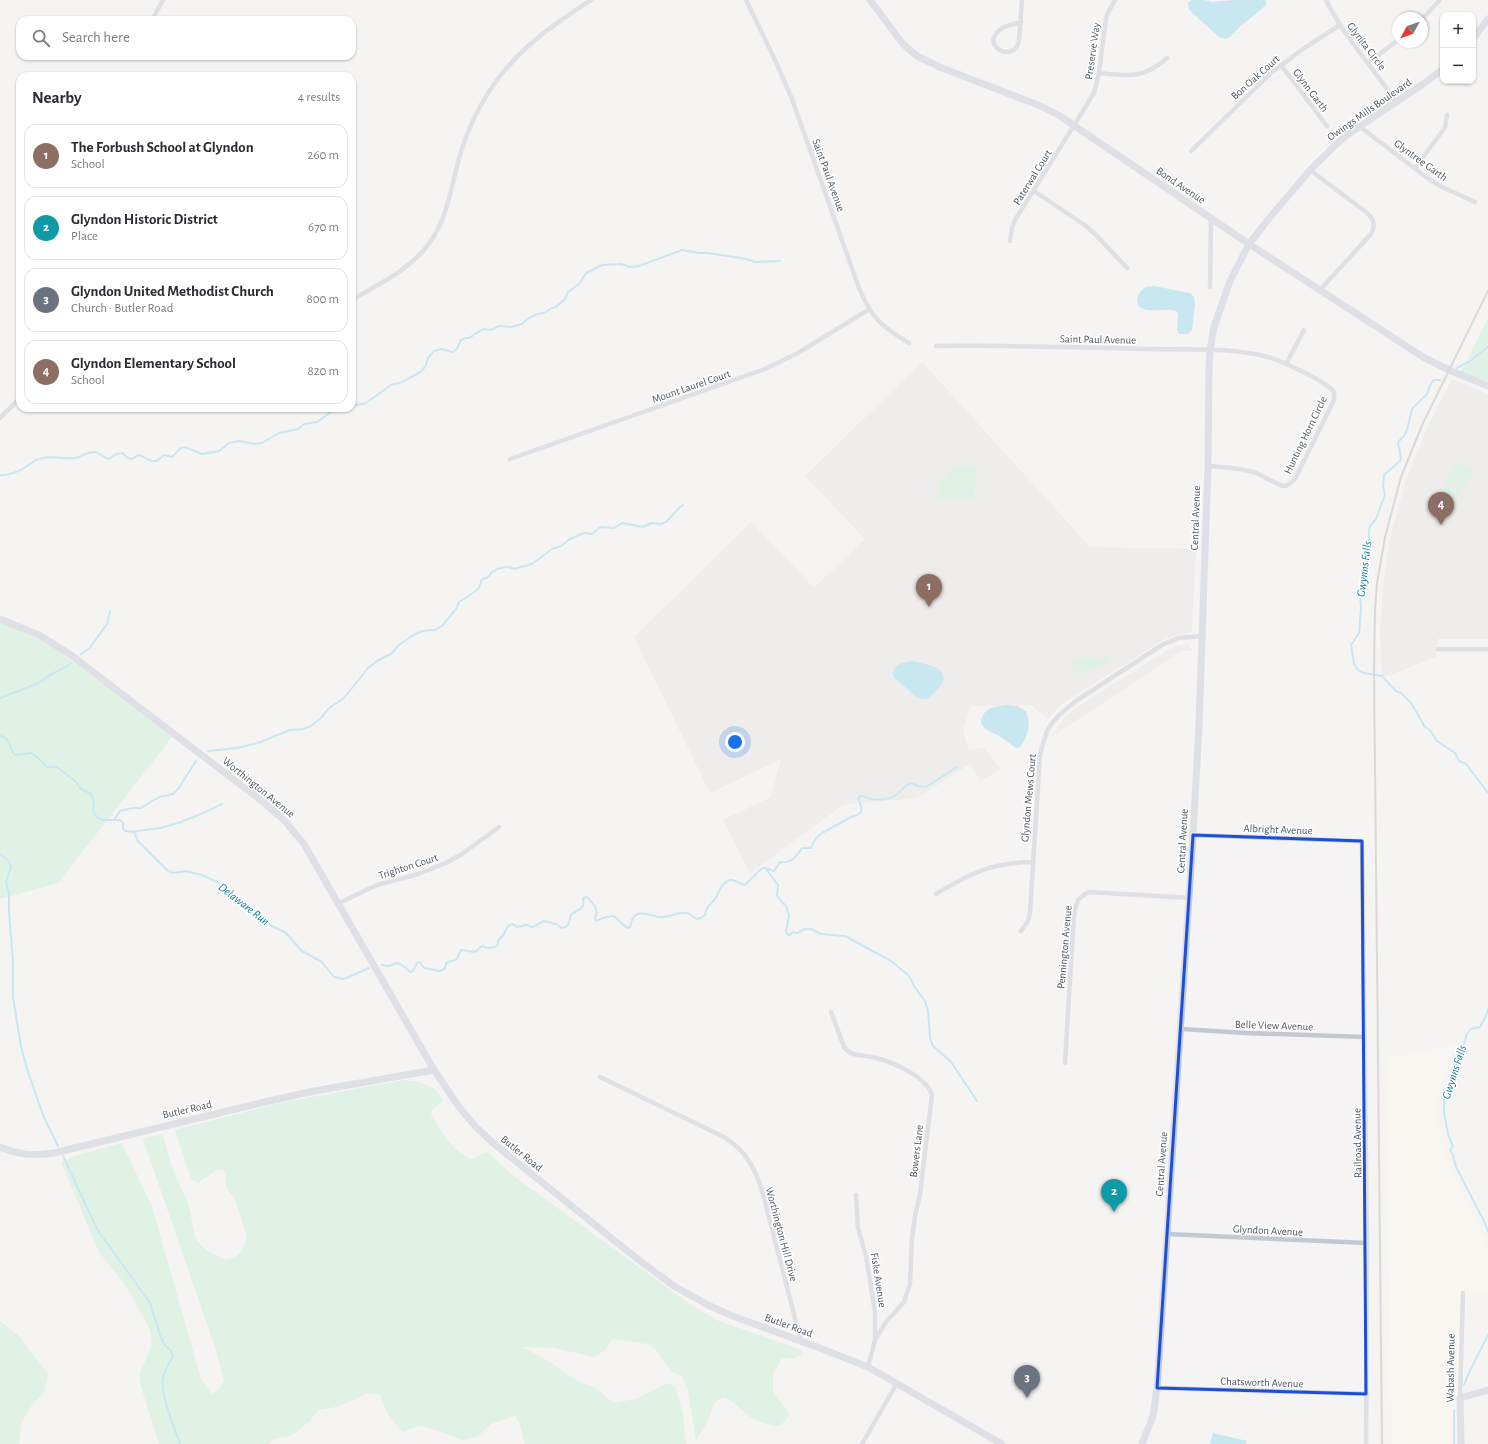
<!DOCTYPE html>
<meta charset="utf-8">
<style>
:root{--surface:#fff;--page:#f2f2f3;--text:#2b2b33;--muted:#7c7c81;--line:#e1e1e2;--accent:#111827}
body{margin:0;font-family:"Alegreya Sans",sans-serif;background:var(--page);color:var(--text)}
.controls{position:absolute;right:12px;top:12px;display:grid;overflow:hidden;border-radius:8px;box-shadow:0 1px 3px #0004}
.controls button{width:36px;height:36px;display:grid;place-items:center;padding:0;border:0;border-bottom:1px solid var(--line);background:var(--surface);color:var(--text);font:20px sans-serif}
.compass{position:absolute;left:1392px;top:12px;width:36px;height:36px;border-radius:50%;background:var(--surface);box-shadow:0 1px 3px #0004;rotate:229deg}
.you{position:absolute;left:735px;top:742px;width:14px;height:14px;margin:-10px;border:3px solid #fff;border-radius:50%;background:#1a73e8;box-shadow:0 0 0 6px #1a73e833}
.badge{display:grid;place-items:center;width:26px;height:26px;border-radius:50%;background:var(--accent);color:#fff;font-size:13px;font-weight:700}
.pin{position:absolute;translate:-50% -33px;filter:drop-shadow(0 1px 2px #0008)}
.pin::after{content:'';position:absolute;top:21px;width:14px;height:12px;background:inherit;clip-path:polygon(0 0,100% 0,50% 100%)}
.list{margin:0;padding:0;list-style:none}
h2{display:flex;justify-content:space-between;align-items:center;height:52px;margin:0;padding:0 16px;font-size:17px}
h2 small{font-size:13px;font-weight:400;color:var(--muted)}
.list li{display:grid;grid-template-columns:26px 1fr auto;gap:12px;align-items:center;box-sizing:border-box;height:64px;margin:0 8px 8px;padding:0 8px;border:1px solid var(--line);border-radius:12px}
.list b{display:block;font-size:15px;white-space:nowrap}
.list p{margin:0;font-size:13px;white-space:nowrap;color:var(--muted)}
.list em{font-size:13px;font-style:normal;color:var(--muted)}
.icon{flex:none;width:22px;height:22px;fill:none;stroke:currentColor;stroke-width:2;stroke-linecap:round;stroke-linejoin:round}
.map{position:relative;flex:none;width:1488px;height:1444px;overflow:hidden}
.search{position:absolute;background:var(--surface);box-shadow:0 1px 3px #0004;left:16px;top:16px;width:340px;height:44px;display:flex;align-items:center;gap:10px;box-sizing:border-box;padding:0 14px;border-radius:12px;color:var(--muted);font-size:15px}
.panel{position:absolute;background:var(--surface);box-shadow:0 1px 3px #0004;left:16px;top:72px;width:340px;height:340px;border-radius:12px}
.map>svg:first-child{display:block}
.commercial{fill:#fdf9ef}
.education{fill:#e6e4e5}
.green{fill:#c3f1d5}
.water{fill:#90daee}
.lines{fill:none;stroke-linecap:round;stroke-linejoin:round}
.stream{stroke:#90daee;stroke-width:2}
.street{stroke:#c1cad2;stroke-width:4.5}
.secondary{stroke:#c1cbd6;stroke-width:7}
.rail{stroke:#b5b8bd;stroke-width:2}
.marked{fill:none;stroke:#1d4ed8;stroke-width:3;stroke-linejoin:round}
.labels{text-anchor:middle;stroke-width:3;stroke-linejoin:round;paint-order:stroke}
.street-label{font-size:11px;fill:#4a5661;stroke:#fff}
.water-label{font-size:12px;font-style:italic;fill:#0c7c9b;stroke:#fff}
</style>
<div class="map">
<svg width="1488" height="1444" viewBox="0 0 1488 1444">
<rect width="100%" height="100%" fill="#f5f3f3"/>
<path class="commercial" d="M 1455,1045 L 1436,1101 L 1441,1145 L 1484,1239 L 1488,1252 L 1488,1291 L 1466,1293 L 1463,1392 L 1452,1405 L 1453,1444 L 1391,1444 L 1388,1066 L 1385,1059 Z"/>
<path class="education" d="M 922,362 L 1090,547 L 1196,549 L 1192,630 L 1189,633 L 1170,637 L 1160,642 L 1073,697 L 1058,707 L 1048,719 L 1031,705 L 971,706 L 963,730 L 969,751 L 983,747 L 1001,769 L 981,781 L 970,764 L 917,798 L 843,805 L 750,873 L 723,820 L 771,797 L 781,759 L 710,793 L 634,637 L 751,522 L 814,588 L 865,539 L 805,476 Z
M 1452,379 L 1488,394 L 1488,639 L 1437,639 L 1436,657 L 1382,678 L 1380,634 L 1383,585 L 1390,538 L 1406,480 L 1428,426 Z
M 1189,644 L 1192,651 L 1182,651 L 1051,737 L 1064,718 L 1077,707 L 1166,651 L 1176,646 Z"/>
<path class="green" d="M 1488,318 L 1488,382 L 1461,372 Z
M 1458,461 L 1474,472 L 1461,491 L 1445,481 Z
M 969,465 L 974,467 L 977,470 L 973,499 L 937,499 L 938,484 L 954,468 Z
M 1446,485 L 1449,485 L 1461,493 L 1453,505 L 1442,498 L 1446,493 L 1444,489 Z
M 0,622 C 21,630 40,640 59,651 L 173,736 L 58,883 L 0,899 Z
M 1076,658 L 1110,658 L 1110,664 C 1105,664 1103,665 1098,667 C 1096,667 1093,667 1092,668 C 1084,672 1080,679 1072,668 L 1073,660 Z
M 404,1080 C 422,1082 435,1084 443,1101 L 432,1110 L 431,1115 C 444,1135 450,1149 472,1159 L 486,1152 L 490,1154 L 512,1175 L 694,1307 L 719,1321 L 802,1350 L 804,1354 L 792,1359 L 782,1358 L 773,1374 L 773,1391 L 790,1415 L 780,1426 C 773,1427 753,1420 748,1415 C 739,1408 733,1400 723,1397 L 715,1402 L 706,1424 L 696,1440 L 688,1391 L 682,1376 L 672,1372 L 655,1349 L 647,1344 L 613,1339 L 605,1350 L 594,1357 L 555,1348 L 522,1347 L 550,1362 L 577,1381 L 596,1388 L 613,1403 L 636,1399 L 667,1383 L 675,1387 L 683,1414 L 686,1444 L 525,1444 L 519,1422 L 515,1416 L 491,1424 L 477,1437 L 461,1440 L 437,1430 L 419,1426 L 402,1432 L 387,1413 L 380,1395 L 366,1393 C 351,1403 336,1408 318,1410 L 310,1421 L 291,1436 L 273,1439 L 269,1444 L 159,1444 L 140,1383 L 140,1373 L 152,1345 L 150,1330 L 128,1289 L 99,1252 L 61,1162 L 74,1156 L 122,1143 L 152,1207 L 201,1379 L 212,1394 L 219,1389 L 224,1381 L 216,1350 L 143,1139 L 163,1134 L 172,1168 L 188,1203 L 196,1240 L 207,1251 L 226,1260 L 235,1257 L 242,1251 L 247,1237 L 235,1199 L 226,1188 L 226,1174 L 223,1170 L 218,1169 L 198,1183 L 191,1179 L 175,1130 L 280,1103 Z
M 0,1321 L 19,1336 L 48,1374 L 45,1392 L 32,1405 L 22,1421 L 19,1444 L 0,1444 Z"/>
<path class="water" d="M 1192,0 L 1204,0 L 1212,2 L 1234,0 L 1266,0 L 1266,5 L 1241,26 L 1230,37 L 1225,39 L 1219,37 L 1189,10 L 1188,3 Z
M 1154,286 L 1190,293 L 1194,297 L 1195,304 L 1192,330 L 1188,334 L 1179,334 L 1177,330 L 1178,314 L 1176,311 C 1165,307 1150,314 1140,307 C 1134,302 1139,291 1145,288 C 1147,286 1152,286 1154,286 Z
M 913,661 C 924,664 952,667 941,685 C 938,690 932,694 928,699 L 917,698 L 894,677 L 892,673 C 895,664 904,662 913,661 Z
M 1006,705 L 1017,706 L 1026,711 C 1031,723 1029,736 1020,747 L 1016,748 C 1010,743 1003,739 997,735 C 989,731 976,726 983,715 C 988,707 998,706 1006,705 Z
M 1213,1433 L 1247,1441 L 1246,1444 L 1210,1444 Z"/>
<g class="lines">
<path class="stream" d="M 1457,368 L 1470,361 L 1488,347
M 1440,380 L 1434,380 L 1431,383 L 1427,394 L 1412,409 L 1407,430 L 1404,436 L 1398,442 L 1401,458 L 1400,461 L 1384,475 L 1383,487 L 1385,495 L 1376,519 L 1370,526 L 1369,531 L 1368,558 L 1362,570 L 1364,588 L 1360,596 L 1361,608 L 1359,633 L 1351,645 L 1354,664 L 1358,670 L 1364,673 L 1382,676 L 1396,691 L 1401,693 L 1411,703 L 1425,727 L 1430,730 L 1437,741 L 1455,753 L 1459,761 L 1466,764 L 1488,793
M 352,406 L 366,403 L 391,385 L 402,382 L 422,371 L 426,365 L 428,358 L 434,351 L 441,349 L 453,352 L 457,349 L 461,340 L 466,338 L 469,338 L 483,329 L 491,330 L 499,326 L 511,327 L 522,324 L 527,319 L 535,315 L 546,312 L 550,309 L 556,307 L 565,299 L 568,292 L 579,284 L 586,273 L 602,265 L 621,264 L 630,267 L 639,266 L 682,250 L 699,253 L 708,253 L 746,259 L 755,262 L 780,261
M 0,475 C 8,476 20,471 26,467 C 31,464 33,460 39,459 C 53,454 62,460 75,458 C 81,457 87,452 93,452 C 99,451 103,458 109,459 L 116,454 L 122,453 L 128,458 L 132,459 L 139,455 C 151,460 152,466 164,455 L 172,457 L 181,448 L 185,447 L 202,454 L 219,451 L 229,443 L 239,441 L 254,444 L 262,443 L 279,433 L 298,429 L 304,424 L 317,422 L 331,412 L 337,410 L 344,411 L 347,408
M 81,654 L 89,649 L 107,624 L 110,611
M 0,698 L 39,683 C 43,681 46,677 50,675 C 57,671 64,669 71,663
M 0,736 C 12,738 8,748 15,755 L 31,753 L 36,756 L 47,767 L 57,767 L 75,781 L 80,788 L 91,794 L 94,800 L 93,811 L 97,817 L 102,820 L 120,820 L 123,823 L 123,828 L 125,831 L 134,832 L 138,841 L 167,870 L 174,873 L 186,871 L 202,875 L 221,884 L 227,892 L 245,906 L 256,912 L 272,926 L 286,933 L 302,951 L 322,962 L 334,977 L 344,979 L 369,968
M 208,751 L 237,748 L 258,743 L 290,730 L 304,729 L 311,726 L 321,718 L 328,709 L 344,698 L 368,668 L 377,661 L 391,654 L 398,646 L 410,637 L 422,631 L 435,630 L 442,626 L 456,609 L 459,602 L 473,593 L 479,588 L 482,579 C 484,578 486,579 488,577 C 490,576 490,574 492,572 C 498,568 508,565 514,569 L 532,564 L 552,549 L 561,546 L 570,539 L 584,533 L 592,534 L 600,527 L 614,528 L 622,523 L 643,527 L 651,523 L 661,524 L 666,522 L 679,508 L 683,505
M 114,820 L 120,811 L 132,808 L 141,808 L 159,797 L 173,794 L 178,789 L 196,761
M 134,832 C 144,829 154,830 164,827 C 185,822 203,813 222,804
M 0,854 L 9,861 L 11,867 L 6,882 L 9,894 L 9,912 L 13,962 L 13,997 L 21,1047 L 28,1072 L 43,1115 L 58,1146
M 766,869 L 778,885 L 777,896 L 781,901 L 786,906 L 789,916 L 786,931 L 787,934 L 790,935 L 793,932 L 797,933 L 805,929 L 811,929 L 821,934 L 845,936 L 891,961 L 908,975 L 912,981 L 914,986 L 925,1001 L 928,1011 L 930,1038 L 933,1046 L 951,1062 L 977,1101
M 382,965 L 388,966 L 398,963 L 406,968 L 410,972 L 413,971 L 417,963 L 420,962 L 424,968 L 440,971 L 444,969 L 447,962 C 460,960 456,959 461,950 L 475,952 L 482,946 C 488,949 493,949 498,945 L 498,941 L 504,934 L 508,926 L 513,924 L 517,927 L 526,925 L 533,927 L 544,921 L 556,924 L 562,928 C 571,926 568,922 571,915 C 574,911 579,911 582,907 C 585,905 583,901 583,898 L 587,897 C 592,902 600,910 595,918 L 596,921 L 606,917 L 614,916 L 627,928 L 630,927 C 631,925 631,921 633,918 C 639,909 652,916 659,917 C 668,919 677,911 687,913 C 691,914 693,917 697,919 L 701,918 L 705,915 C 706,907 710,905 715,899 C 720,892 720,883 730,880 C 736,879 740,885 745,885 L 761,869 L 765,868 L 774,871 L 780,862 C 791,864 797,856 802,848 L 811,848 L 816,838 L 822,833 L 853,816 C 865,814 862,807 858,799 L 860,796 C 865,796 867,798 872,799 C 875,800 882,800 885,799 C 897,799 901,787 911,783 L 918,786 L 926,787 L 957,767
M 1488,1009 C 1487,1016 1483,1021 1480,1027 L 1471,1029 L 1467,1034 L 1462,1050 L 1456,1060 L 1450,1084 L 1444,1095 L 1444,1112 L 1448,1134 L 1453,1146 L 1450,1150 L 1453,1155 L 1456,1167 L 1485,1223 L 1488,1232
M 63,1156 L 97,1229 L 150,1303 L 161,1338 L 165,1345 L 171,1351 L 173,1356 C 169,1363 164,1371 163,1379 C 160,1395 175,1428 180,1444
M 1464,1385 C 1470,1368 1480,1352 1488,1335
M 1454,1410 L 1454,1444"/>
<path class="street" d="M 746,0 L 776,62 L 792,99 L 859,288 C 872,319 881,326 909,343
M 1326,0 C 1344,37 1373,67 1396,102
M 1422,19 L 1440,0
M 152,20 L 163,0
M 1021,22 C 1010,25 996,27 993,40 C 996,55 1017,57 1019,40 L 1022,0
M 1368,63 L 1398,40
M 1281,65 L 1327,126
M 1099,73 C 1128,76 1144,79 1167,58
M 1359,126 L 1430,180 L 1442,187 L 1475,202
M 1191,151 L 1271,73 L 1303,49 L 1340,25
M 1415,168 L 1441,133 L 1445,127 L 1447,115
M 1310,170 L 1366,212 C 1374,219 1376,225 1371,234 L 1320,290
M 1034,191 L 1086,226 L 1096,235 L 1127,268
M 1010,241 L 1012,228 L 1015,220 L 1094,93 L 1099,73 L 1106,18 L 1109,11 L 1115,0
M 1210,287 L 1211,218
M 352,300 C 377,285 405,272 424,250 C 448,222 450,189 460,155 C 465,138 472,121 481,105 C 508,56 546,29 591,0
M 936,346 C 1006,345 1076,347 1146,349 C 1183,350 1228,347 1264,356 C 1278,359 1326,381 1334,392 L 1334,400 L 1295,479 C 1292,482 1290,485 1285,486 C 1278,486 1264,476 1256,473 C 1241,468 1224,467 1208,466
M 1286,364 L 1304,330
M 0,418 L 20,398
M 510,459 L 765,369 L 798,353 L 868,310
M 1438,649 L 1488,649
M 1193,835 L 1362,841 L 1367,1243 L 1366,1444
M 936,894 C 971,873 991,863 1032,862
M 339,903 L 377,885 L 418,874 L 446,863 L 462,854 L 499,827
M 1021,931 L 1028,921 L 1030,913 L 1040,754 L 1047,731 L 1053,722 L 1059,715 L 1076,701 L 1162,645 L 1178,638 L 1202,636
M 831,1012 L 844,1047 C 853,1058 860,1054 872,1057 C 891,1061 926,1076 932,1095 L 920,1194 L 915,1216 L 912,1238 L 910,1284 L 904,1302 L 886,1322 L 875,1340
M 1182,1029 L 1246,1033 L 1365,1037
M 1065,1063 L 1074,913 L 1078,900 L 1085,894 L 1089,892 L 1190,898
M 600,1077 L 724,1137 L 735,1145 L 744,1154 L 752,1166 L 758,1179 L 763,1194 L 801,1341
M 856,1195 L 858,1228 L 866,1256 L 875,1312 L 875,1340 L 868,1367
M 1167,1234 L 1367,1243
M 1157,1388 L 1366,1394
M 1460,1398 L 1463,1293
M 862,1444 L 897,1383"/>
<path class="secondary" d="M 870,0 L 903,44 L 917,56 L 942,68 L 1043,107 L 1060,116 L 1249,244 L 1423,357 L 1449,370 L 1488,386
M 1473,39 L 1488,19
M 0,619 L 39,635 L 71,655 L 263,802 L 284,820 L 304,844 L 434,1070 L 459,1107 L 476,1127 L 493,1143 L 640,1261 L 674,1286 L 708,1305 L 730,1315 L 825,1350 L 868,1367 L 1002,1444
M 0,1147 C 19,1155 34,1156 54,1153 L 269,1101 L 314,1091 L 434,1070
M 1142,1444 L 1153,1416 L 1157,1388 L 1193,835 L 1199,726 L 1208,466 L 1209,368 L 1210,350 L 1214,327 L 1230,281 L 1249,244 L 1267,221 L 1310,170 L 1344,137 L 1423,84 L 1443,69
M 1461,1444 L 1460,1398 L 1488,1390"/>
<path class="rail" d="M 1382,1444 L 1374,670 L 1375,610 L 1377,583 L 1385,537 L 1401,477 L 1423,423 L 1488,291"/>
</g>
<path d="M0 0H1488V1444H0ZM 1193,835 L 1362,841 L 1366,1394 L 1157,1388 Z" fill="#f5f3f3" fill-opacity=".55" fill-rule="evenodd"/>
<path class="marked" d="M 1193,835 L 1362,841 L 1366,1394 L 1157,1388 Z"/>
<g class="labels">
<g class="street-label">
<text transform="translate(1367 46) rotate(53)" y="4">Glynita Circle</text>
<text transform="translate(1092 51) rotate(-82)" y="4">Preserve Way</text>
<text transform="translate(1255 77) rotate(-42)" y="4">Bon Oak Court</text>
<text transform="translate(1311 90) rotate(53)" y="4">Glynn Garth</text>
<text transform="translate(1369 109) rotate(-35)" y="4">Owings Mills Boulevard</text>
<text transform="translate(1421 160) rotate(36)" y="4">Glyntree Garth</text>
<text transform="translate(829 175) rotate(70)" y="4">Saint Paul Avenue</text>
<text transform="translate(1032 177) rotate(-58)" y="4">Paterwal Court</text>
<text transform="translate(1181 185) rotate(34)" y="4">Bond Avenue</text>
<text transform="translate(1098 339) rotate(1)" y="4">Saint Paul Avenue</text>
<text transform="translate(691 386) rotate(-19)" y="4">Mount Laurel Court</text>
<text transform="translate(1305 435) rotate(-64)" y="4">Hunting Horn Circle</text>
<text transform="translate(1195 518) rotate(-88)" y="4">Central Avenue</text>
<text transform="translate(259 787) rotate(39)" y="4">Worthington Avenue</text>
<text transform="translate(1028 798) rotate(-85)" y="4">Glyndon Mews Court</text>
<text transform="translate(1278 829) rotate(2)" y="4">Albright Avenue</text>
<text transform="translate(1182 841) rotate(-87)" y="4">Central Avenue</text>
<text transform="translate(408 866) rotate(-18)" y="4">Trighton Court</text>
<text transform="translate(1064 947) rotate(-85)" y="4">Pennington Avenue</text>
<text transform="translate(1274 1025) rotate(2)" y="4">Belle View Avenue</text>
<text transform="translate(187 1109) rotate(-13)" y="4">Butler Road</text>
<text transform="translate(1357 1143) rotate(-91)" y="4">Railroad Avenue</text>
<text transform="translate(916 1151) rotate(-83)" y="4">Bowers Lane</text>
<text transform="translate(522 1153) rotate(39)" y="4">Butler Road</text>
<text transform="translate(1161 1164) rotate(-86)" y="4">Central Avenue</text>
<text transform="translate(1268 1230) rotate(3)" y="4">Glyndon Avenue</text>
<text transform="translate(782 1234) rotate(75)" y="4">Worthington Hill Drive</text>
<text transform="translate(879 1280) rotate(81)" y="4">Fiske Avenue</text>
<text transform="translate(789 1325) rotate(20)" y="4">Butler Road</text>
<text transform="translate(1450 1368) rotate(-89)" y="4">Wabash Avenue</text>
<text transform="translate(1262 1382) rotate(2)" y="4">Chatsworth Avenue</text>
</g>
<g class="water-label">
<text transform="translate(1364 569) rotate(-83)" y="4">Gwynns Falls</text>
<text transform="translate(244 904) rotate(38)" y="4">Delaware Run</text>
<text transform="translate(1454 1072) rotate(-72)" y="4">Gwynns Falls</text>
</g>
</g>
</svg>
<div class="controls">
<button>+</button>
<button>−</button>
</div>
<svg class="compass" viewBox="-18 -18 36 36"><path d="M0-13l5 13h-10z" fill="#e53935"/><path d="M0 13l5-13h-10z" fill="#7c7c81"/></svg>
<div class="you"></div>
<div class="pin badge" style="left:929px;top:607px;background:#8d6e63">1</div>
<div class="pin badge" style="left:1114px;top:1212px;background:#0f9aa8">2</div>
<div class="pin badge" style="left:1027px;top:1398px;background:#6b7280">3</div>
<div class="pin badge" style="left:1441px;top:525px;background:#8d6e63">4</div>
<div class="search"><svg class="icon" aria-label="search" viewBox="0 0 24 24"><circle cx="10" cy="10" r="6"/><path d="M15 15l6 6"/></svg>Search here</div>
<section class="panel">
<h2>Nearby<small>4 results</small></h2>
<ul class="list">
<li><span class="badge" style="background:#8d6e63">1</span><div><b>The Forbush School at Glyndon</b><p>School</p></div><em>260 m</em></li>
<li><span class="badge" style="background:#0f9aa8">2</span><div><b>Glyndon Historic District</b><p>Place</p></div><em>670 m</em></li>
<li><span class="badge" style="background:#6b7280">3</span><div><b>Glyndon United Methodist Church</b><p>Church · Butler Road</p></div><em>800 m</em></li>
<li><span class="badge" style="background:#8d6e63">4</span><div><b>Glyndon Elementary School</b><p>School</p></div><em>820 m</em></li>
</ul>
</section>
</div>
